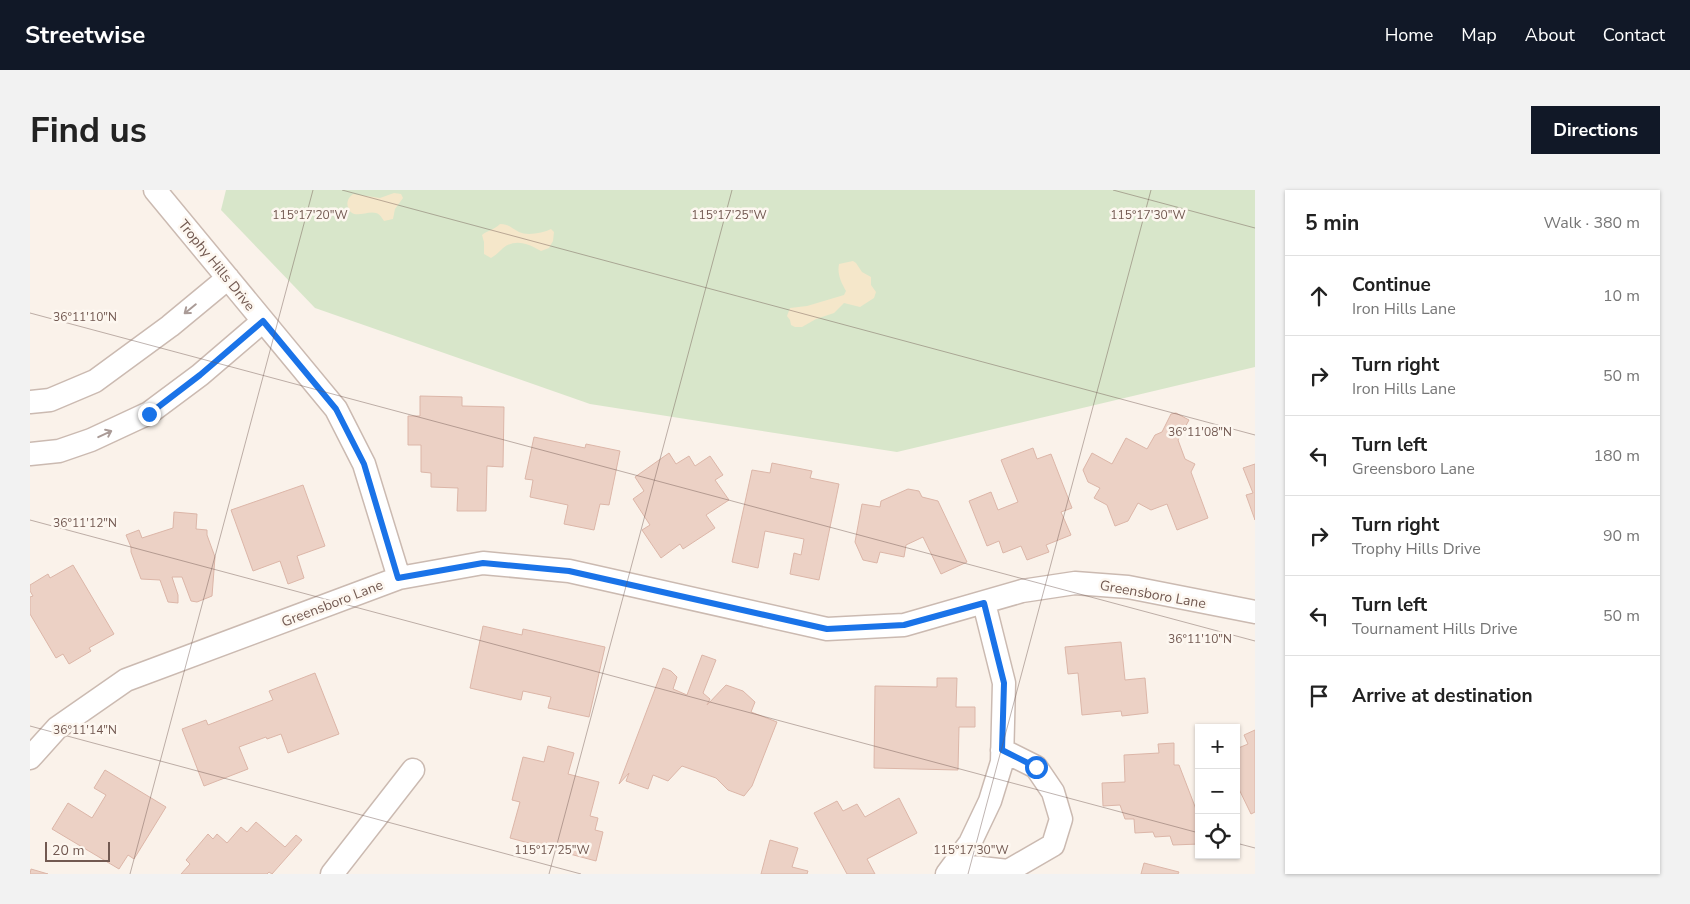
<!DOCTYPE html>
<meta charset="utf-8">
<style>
:root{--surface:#fff;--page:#f2f2f2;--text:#222;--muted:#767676;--line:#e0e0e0;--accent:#111827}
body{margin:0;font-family:"Nunito Sans",sans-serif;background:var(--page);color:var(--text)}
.controls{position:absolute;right:15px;bottom:15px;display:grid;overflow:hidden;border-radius:0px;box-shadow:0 1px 4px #0004}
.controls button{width:45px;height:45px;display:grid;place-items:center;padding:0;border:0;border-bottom:1px solid var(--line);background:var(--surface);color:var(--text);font:25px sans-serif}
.scale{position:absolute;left:15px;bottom:12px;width:65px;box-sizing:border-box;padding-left:5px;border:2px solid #725951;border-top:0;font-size:14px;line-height:18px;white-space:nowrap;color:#725951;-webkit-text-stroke:4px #fdf7f0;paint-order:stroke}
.stop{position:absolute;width:15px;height:15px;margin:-11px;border:4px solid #1a73e8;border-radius:50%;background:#fff}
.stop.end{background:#1a73e8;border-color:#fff;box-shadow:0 1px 5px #0008}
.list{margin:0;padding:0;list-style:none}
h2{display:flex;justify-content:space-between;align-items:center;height:65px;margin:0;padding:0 20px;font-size:21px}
h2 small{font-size:16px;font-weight:400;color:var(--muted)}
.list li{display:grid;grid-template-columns:32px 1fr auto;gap:15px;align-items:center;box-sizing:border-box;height:80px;padding:0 20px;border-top:1px solid var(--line)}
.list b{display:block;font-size:19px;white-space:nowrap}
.list p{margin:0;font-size:16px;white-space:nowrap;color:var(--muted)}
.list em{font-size:16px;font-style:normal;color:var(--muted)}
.icon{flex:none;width:28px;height:28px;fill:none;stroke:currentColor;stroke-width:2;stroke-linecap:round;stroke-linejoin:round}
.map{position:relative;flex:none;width:1225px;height:684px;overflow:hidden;border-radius:0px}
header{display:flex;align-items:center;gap:30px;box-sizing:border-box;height:70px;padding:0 25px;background:var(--accent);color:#fff}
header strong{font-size:24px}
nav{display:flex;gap:28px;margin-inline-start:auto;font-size:18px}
.intro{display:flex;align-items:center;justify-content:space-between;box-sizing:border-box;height:120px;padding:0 30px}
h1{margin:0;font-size:35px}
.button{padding:12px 22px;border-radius:0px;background:var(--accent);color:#fff;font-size:18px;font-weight:700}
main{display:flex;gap:30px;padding:0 30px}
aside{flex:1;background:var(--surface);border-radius:0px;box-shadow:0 1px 4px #0004}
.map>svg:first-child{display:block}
.green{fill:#d8e6ca}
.sand{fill:#f5e7ca}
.building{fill:#ecd1c5;stroke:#dcb6a8}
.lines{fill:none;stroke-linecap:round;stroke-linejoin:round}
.minor-casing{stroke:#cbbab1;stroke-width:25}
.minor{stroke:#fff;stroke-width:22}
.oneway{stroke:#aa9b97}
.route{stroke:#1a73e8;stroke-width:6}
.ticks{fill:none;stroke:#725951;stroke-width:1;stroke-opacity:0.45}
.labels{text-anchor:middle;stroke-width:5;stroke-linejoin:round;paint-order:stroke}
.street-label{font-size:14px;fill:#725951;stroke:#fdf7f0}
.ticks-label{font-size:12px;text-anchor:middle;fill:#725951;stroke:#fdf7f0;stroke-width:5;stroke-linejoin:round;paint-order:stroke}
</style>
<header>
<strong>Streetwise</strong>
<nav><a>Home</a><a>Map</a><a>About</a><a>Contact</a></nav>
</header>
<div class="intro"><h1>Find us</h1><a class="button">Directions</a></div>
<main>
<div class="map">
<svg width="1225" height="684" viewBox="0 0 1225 684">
<rect width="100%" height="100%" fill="#faf2ea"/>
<path class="green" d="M 196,0 L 1225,0 L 1225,177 L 867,262 L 560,214 L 285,118 L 191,20 Z"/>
<path class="sand" d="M 364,3 L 371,4 L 373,8 L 365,19 L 363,29 L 354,31 C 352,28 350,24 346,23 C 337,20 322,31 318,17 C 316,12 319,7 323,4 L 350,8 Z
M 470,34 C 479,34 481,38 489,42 C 497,46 513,43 521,39 L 524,42 L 523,51 L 519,58 L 511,61 C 499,54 486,48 473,58 C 469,62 466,65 461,68 L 454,64 L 454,52 L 452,45 C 458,40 464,40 470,34 Z
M 823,71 L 826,73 L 832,82 L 841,87 L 841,95 L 846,102 L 844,108 L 830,117 L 814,113 L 804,123 L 786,129 L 772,137 L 765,137 L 761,135 L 760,130 L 757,126 L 760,118 L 777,116 L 814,105 L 816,101 C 811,92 807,84 809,74 Z"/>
<path class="building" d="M 390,206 L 432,207 L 432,216 L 474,217 L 473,277 L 457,276 L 456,321 L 427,321 L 428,298 L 401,297 L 401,283 L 391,282 L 391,255 L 378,255 L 378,226 L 390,226 Z
M 1146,223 L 1159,230 L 1148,250 L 1155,269 L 1165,274 L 1161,282 L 1178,328 L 1147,340 L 1137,314 L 1121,320 L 1108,313 L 1098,331 L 1085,336 L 1077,315 L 1064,308 L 1070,298 L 1058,292 L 1053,280 L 1062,263 L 1082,274 L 1096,248 L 1117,259 L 1125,245 L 1132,242 L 1141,224 Z
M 504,247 L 555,258 L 556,254 L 590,261 L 579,315 L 570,314 L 564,340 L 534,334 L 538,315 L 500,307 L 503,290 L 495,289 Z
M 1003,258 L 1007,269 L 1021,264 L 1042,318 L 1031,322 L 1041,345 L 1016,355 L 1019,362 L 997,370 L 991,356 L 973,363 L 969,351 L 957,356 L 939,311 L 961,302 L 968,320 L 988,312 L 971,270 Z
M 639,263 L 646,274 L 659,266 L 665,276 L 680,266 L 693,285 L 685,290 L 699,310 L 676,325 L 685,338 L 653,359 L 650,354 L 631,368 L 612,340 L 620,335 L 603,309 L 614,301 L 605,287 Z
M 742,273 L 782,281 L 780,288 L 809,294 L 789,390 L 760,384 L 764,363 L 771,365 L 774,349 L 735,341 L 728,378 L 702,372 L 722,280 L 740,283 Z
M 1225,274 L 1225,330 L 1216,305 L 1223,303 L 1213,278 Z
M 273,295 L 295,356 L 267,366 L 274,388 L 258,394 L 250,371 L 223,381 L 201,320 Z
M 878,299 L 889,301 L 892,307 L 908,311 L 937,372 L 911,384 L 893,347 L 876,355 L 874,367 L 850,362 L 847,373 L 833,370 L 825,352 L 832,314 L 850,317 L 851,311 Z
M 144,322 L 167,324 L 166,339 L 177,340 L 177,345 L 185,367 L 182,406 L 167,412 L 161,411 L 152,387 L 142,387 L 148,405 L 148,413 L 138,412 L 130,390 L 111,389 L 101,362 L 101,357 L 96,345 L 109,340 L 112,348 L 143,338 Z
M 43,375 L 84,444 L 59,458 L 61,461 L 39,474 L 33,464 L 26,468 L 0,424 L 0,407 L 3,406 L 0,401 L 0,395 L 18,384 L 20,388 Z
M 453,436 L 492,445 L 493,439 L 575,457 L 559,527 L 518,518 L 521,507 L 493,501 L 491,510 L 440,498 Z
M 1091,452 L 1095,490 L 1115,488 L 1118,523 L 1092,526 L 1091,521 L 1052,525 L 1048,483 L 1038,484 L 1035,457 Z
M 672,465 L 686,470 L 673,503 L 680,509 L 677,515 L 696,495 L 713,501 L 725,512 L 721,522 L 747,532 L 722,596 L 714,606 L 698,600 L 686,588 L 652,576 L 638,591 L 623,585 L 618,599 L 596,591 L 599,583 L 589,594 L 633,478 L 641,481 L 647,487 L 643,499 L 657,505 Z
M 285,483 L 309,544 L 258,563 L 251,544 L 237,549 L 236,547 L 209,557 L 218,579 L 174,596 L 152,539 L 176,530 L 178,535 L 243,510 L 239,501 Z
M 907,488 L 927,488 L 926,517 L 945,517 L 945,537 L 929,537 L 928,580 L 844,578 L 845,496 L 907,497 Z
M 1225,540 L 1225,622 L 1221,624 L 1206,593 L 1206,559 L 1218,554 L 1214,545 Z
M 1144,553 L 1144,575 L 1149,575 L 1169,627 L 1169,654 L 1143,655 L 1140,646 L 1125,647 L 1123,642 L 1105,643 L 1104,629 L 1095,629 L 1090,615 L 1073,616 L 1072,593 L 1095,592 L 1094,565 L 1129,563 L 1128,554 Z
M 518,556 L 544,563 L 538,584 L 569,592 L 560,626 L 568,628 L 565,640 L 573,642 L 566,671 L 480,648 L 490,612 L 482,610 L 493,567 L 514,572 Z
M 75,580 L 136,617 L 104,669 L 98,665 L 89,679 L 22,639 L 38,613 L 62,628 L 76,605 L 64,598 Z
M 869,608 L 887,643 L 837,669 L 845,684 L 817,684 L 784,623 L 807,611 L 813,621 L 827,614 L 835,627 Z
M 226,632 L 255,657 L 266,645 L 272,650 L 242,684 L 239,682 L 237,684 L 151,684 L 160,674 L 156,670 L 178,644 L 183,649 L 187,644 L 197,653 L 211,637 L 217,642 Z
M 740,650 L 768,658 L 762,677 L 778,681 L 777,684 L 731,684 Z
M 1114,673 L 1149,682 L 1148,684 L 1111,684 Z
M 1,679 L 18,684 L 0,684 Z"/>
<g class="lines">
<g class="minor-casing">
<path id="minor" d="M 125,0 L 306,219 L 334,274 L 369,388
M 0,212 L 20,210 L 65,191 L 140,136 L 198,88
M 0,264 L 29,261 L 61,250 L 119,223 L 170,185 L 233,131
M 0,568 L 27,538 L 96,490 L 369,388 L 453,373 L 539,381 L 797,439 L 874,435 L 992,401 L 1045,393 L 1098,397 L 1225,422
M 924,675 L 978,681 L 1023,655 L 1031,629 L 1023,602 L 1006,577 L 972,560
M 302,684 L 383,580
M 917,684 L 940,653 L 960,611 L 972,572 L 974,493 L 954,413"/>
</g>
<use href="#minor" class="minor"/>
</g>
<defs><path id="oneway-shaft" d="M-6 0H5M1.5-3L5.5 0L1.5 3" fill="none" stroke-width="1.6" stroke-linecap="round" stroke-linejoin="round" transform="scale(1.25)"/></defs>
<g class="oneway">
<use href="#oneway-shaft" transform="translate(160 119) rotate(141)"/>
<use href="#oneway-shaft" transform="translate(75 244) rotate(-25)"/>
</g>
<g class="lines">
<path class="route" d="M 119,224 L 170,185 L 233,131 L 306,219 L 334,274 L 368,388 L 453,373 L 539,381 L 797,439 L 874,435 L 954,413 L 974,493 L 972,560 L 1006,577"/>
</g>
<path class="ticks" d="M 312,0 L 1225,245M 1083,0 L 1225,38M 0,123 L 1225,451M 0,330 L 1169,643M 0,536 L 551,684M 1206,653 L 1225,658M 100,684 L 283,0M 519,684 L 702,0M 938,684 L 1121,0"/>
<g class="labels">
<g class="street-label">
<text transform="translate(187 75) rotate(51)" y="5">Trophy Hills Drive</text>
<text transform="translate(1123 404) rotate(10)" y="5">Greensboro Lane</text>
<text transform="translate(302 413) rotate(-21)" y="5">Greensboro Lane</text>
</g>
</g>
<g class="ticks-label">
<text x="280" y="29">115°17'20"W</text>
<text x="699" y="29">115°17'25"W</text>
<text x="1118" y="29">115°17'30"W</text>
<text x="55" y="131">36°11'10"N</text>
<text x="1170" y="246">36°11'08"N</text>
<text x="55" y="337">36°11'12"N</text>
<text x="1170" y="453">36°11'10"N</text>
<text x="55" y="544">36°11'14"N</text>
<text x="522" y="664">115°17'25"W</text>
<text x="941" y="664">115°17'30"W</text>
</g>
</svg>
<div class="controls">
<button>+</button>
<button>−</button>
<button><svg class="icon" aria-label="locate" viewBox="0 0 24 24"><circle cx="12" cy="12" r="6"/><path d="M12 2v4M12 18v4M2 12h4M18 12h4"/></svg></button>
</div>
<div class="scale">20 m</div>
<div class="stop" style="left:1006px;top:577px"></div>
<div class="stop end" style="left:119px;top:224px"></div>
</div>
<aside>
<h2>5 min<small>Walk · 380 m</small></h2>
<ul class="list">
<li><svg class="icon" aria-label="ahead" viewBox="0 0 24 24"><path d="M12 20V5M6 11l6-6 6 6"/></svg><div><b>Continue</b><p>Iron Hills Lane</p></div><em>10 m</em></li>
<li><svg class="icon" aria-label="right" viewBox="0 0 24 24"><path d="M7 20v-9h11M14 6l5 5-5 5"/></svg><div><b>Turn right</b><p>Iron Hills Lane</p></div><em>50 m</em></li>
<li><svg class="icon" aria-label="left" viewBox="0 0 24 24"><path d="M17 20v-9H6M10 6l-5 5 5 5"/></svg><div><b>Turn left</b><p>Greensboro Lane</p></div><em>180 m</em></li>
<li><svg class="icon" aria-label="right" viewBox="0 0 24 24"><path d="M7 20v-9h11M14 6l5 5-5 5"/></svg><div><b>Turn right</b><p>Trophy Hills Drive</p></div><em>90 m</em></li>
<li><svg class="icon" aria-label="left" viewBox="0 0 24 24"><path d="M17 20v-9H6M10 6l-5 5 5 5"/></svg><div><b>Turn left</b><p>Tournament Hills Drive</p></div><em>50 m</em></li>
<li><svg class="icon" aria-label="arrive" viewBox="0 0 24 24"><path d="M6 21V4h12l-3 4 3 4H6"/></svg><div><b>Arrive at destination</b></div></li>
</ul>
</aside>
</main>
